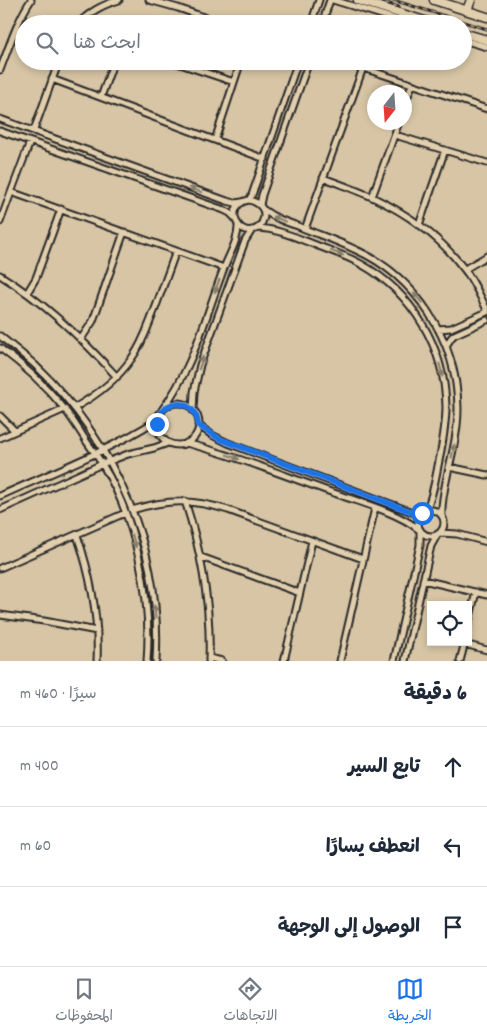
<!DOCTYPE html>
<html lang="ar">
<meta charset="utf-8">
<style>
:root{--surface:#fff;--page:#f2f2f3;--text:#1f2937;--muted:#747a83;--line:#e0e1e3;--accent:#1a73e8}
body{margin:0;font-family:Dekko,"Playpen Sans Arabic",sans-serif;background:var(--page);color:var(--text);direction:rtl}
.controls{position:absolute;right:15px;bottom:15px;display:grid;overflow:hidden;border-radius:0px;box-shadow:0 2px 8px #0003}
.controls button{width:45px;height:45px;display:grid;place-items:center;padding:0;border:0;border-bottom:1px solid var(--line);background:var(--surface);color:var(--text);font:25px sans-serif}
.compass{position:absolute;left:367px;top:85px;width:45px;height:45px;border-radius:50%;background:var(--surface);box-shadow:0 2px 8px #0003;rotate:197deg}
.stop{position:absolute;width:15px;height:15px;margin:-11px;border:4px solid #1a73e8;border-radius:50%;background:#fff}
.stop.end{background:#1a73e8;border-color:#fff;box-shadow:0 1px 5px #0008}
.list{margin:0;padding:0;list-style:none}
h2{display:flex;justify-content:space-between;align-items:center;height:65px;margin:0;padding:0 20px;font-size:21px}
h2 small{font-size:16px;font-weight:400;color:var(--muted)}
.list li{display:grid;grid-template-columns:32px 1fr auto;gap:15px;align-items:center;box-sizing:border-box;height:80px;padding:0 20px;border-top:1px solid var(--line)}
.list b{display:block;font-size:19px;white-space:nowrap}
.list em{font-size:16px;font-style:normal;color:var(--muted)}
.icon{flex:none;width:28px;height:28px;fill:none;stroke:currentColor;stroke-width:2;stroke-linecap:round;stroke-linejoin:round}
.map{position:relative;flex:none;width:487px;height:661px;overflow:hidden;direction:ltr}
.search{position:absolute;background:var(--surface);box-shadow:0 2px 8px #0003;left:15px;right:15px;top:15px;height:55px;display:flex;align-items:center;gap:12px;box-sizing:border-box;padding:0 18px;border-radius:28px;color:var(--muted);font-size:19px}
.sheet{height:305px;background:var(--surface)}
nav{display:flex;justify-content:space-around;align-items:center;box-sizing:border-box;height:70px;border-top:1px solid var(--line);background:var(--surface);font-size:14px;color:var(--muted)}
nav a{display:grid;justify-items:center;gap:2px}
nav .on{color:var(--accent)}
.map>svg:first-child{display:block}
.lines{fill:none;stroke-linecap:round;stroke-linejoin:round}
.minor-casing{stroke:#2b2b2b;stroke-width:9}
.secondary-casing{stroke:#2b2b2b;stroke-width:11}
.minor{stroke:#e2cfad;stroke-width:5}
.secondary{stroke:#e2cfad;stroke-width:8}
.rail-casing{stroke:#2b2b2b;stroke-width:3}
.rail{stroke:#e2cfad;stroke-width:1;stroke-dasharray:4;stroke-linecap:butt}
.oneway{fill:#867d6c}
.route{stroke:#1a73e8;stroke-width:6}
</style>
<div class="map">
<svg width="487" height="661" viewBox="0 0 487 661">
<rect width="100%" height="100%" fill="#d7c5a5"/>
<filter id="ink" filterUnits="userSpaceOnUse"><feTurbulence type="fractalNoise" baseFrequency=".02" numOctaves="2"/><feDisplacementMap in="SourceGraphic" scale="10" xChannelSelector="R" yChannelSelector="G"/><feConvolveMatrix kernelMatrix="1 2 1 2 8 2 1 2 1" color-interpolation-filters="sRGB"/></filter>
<g filter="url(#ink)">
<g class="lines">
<g class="minor-casing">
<path id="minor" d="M 149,0 L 178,8 L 224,24
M 333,0 L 411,24
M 78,24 C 91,11 102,5 119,0
M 311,24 L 319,0
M 322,24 L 330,0
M 463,40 L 487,47
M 171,61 L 234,82
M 342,61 L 487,109
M 0,70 C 9,47 17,21 31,0
M 52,79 L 265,159
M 101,97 L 111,69 L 115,61
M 404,106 L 412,85
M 0,119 L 227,201 L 235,203 L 242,202
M 34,130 L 59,61
M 0,131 L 224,210 L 230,213 L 235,218
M 395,135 L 487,163
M 215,140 L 241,61
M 323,178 C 340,184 357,190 374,198 C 408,214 441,238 464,269 C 474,281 480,296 487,310
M 11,192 L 224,268
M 372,197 L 399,122
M 249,200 C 259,202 267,210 263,220 C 262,224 259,227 256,229 C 236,238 224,204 249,200 L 252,195 L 298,61
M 260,205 L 262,195 L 309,61
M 264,210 C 274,218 286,222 298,226 C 316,234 336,240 354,249 C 416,276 457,340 458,408 C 458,430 453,451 448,472 C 445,487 441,501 442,516
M 0,222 L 30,142
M 419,225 L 445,150
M 258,228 C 278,229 297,238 316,245 C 331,251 347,256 361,264 C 413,293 445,348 446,407 C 446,424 443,440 440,456 C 436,474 434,494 426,511
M 305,229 L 363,68
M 465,269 L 487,256
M 0,275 C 45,303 82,338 117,377
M 27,293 L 36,278 L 61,209
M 438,329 L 451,328 L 487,312
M 0,336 C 12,346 24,355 35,365 C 115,441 163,551 156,661
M 81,339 L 93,321 L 124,232
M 446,346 L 451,338 L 454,335 L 487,320
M 0,348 C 23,365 45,385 63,407 C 71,417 78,428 85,439 C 90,447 97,455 102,464 C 136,518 152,598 147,661
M157 424a21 21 0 1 1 42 0a21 21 0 1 1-42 0Z
M 74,408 C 97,395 117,380 132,358 C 143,343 148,326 155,309 C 162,290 169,270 176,251
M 162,410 C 194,367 205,317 224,268 C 229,255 239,239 238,224
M 193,411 L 194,392 L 200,365 L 245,241 L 252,230
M 0,416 L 15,431
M 198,425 L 212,435 L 228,443 L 420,515
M 0,438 L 65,409
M 186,443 C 237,456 285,476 334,493 C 359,502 399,513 418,529
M 449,467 L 487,475
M 0,496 C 53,472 108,451 157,420
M 185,501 C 202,553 211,606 209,661
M418 523a13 13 0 1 1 26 0a13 13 0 1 1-26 0Z
M 0,510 L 102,464 L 128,454 L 154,448 L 168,443
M 132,510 C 168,499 192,499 228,510 L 363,559
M 440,533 L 457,534 L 487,542
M 77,535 C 91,576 99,618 97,661
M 201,557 L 300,593
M 0,568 L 125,513
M 423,580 L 487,595
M 0,615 L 44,621 L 97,631
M 468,625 L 476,592
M 464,644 L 487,650
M 209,658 L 222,661
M 284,661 L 312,541
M 340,661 L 375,508
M 394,661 L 420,545 L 420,532
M 405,661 L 431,546 L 437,535
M 460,661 L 465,642"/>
</g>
<g class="secondary-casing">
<path id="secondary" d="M 358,0 L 434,24
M 434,0 L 487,17
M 467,10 L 471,0
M 463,33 L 487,40"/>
</g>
<use href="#minor" class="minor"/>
<use href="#secondary" class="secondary"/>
<g class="rail-casing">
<path id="rail" d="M 378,0 L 399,7
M 393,0 L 487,29"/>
</g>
<use href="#rail" class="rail"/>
</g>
<defs><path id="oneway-solid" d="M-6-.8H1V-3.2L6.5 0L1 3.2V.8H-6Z" transform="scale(1.25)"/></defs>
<g class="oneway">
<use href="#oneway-solid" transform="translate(196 190) rotate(-160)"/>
<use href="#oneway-solid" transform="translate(279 219) rotate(-157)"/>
<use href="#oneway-solid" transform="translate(337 253) rotate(21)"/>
<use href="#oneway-solid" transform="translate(217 286) rotate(110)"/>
<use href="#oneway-solid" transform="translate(418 298) rotate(-129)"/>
<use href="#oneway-solid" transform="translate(201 363) rotate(-72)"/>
<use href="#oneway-solid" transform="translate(441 370) rotate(76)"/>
<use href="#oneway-solid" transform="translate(453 451) rotate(-78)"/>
<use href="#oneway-solid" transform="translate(233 457) rotate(20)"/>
<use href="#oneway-solid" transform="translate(134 541) rotate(74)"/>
<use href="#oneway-solid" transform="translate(155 612) rotate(-95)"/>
</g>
</g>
<g class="lines" filter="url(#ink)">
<path class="route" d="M 157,424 C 161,396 197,398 198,425 L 220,439 L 420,515 L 422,513"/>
</g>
</svg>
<div class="controls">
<button><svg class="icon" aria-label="locate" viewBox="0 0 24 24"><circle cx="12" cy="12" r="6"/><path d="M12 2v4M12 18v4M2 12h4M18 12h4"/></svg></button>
</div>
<svg class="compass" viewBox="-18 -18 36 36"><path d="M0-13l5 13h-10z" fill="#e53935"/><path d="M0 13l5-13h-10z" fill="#747a83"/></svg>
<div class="stop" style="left:422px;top:513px"></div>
<div class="stop end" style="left:157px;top:424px"></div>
<div class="search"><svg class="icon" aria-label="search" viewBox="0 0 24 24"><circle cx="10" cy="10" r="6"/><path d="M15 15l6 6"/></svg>ابحث هنا</div>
</div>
<section class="sheet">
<h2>6 دقيقة<small>سيرًا · 460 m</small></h2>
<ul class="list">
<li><svg class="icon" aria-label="ahead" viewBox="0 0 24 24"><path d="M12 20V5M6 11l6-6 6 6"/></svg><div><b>تابع السير</b></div><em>400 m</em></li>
<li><svg class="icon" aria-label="left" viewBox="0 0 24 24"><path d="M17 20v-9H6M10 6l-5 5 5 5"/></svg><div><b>انعطف يسارًا</b></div><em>60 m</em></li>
<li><svg class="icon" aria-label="arrive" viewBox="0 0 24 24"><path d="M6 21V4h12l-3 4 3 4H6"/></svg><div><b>الوصول إلى الوجهة</b></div></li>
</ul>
</section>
<nav>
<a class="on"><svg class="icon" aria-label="map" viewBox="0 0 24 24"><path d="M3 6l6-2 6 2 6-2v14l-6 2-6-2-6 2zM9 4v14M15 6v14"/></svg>الخريطة</a>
<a><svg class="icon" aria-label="directions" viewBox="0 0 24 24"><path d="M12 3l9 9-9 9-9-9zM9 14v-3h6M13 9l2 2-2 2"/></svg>الاتجاهات</a>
<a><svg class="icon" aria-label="saved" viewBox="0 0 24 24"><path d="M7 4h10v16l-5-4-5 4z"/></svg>المحفوظات</a>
</nav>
